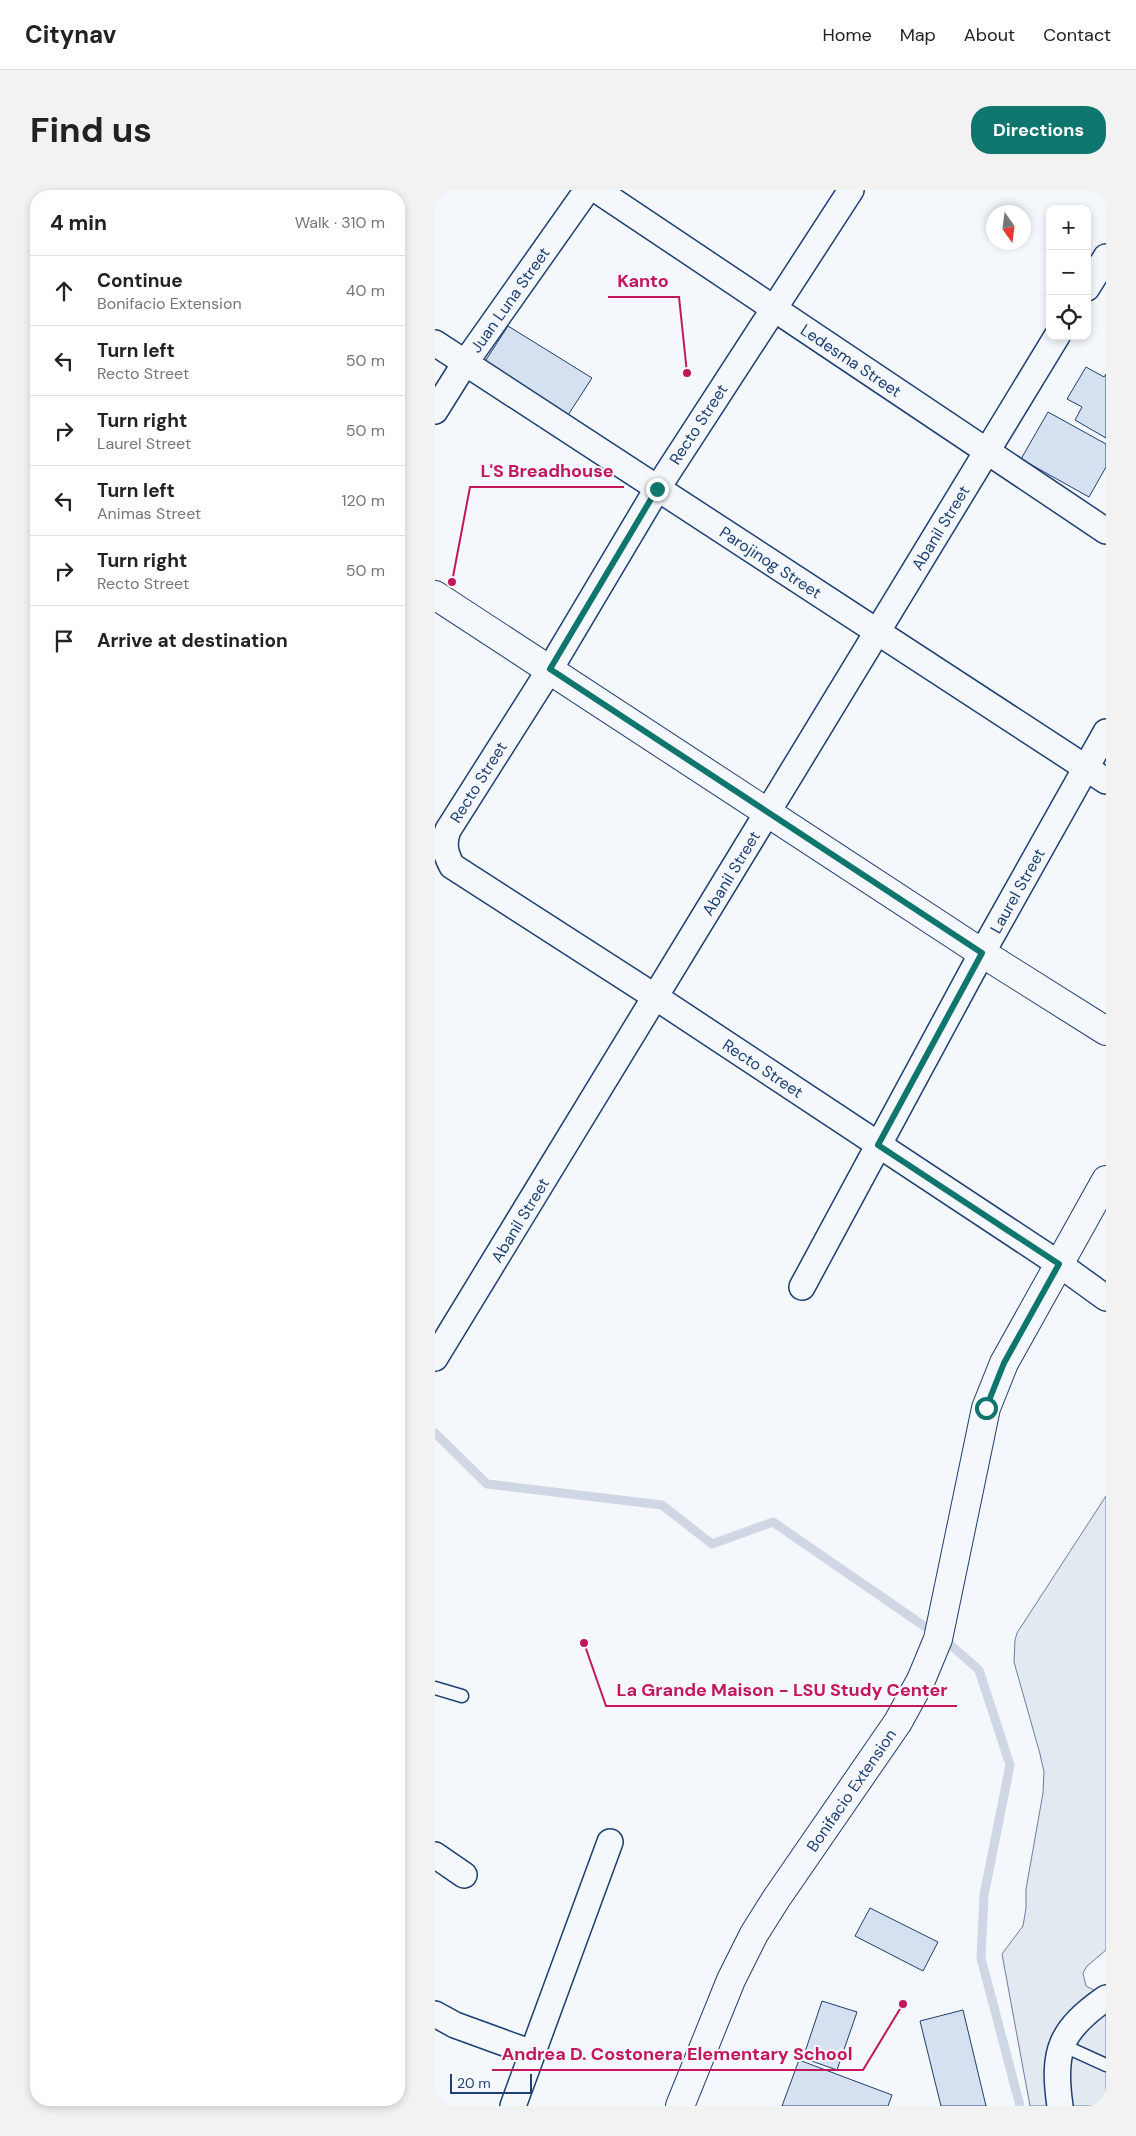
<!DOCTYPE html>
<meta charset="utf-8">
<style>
:root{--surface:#fff;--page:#f2f2f2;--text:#222;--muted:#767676;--line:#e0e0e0;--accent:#0f766e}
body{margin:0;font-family:"DM Sans",sans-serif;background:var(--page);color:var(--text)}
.controls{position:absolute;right:15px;top:15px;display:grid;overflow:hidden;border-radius:10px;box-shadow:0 2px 8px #0003}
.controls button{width:45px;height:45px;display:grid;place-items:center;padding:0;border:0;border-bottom:1px solid var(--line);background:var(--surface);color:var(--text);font:25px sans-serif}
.compass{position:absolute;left:551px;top:15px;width:45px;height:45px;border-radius:50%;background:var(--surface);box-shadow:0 2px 8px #0003;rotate:166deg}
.scale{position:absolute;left:15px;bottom:12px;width:82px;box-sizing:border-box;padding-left:5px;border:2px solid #1d3f73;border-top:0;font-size:14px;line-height:18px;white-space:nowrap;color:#1d3f73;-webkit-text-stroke:4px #f4f7fb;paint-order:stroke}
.stop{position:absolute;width:15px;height:15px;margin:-11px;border:4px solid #0f766e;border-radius:50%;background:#fff}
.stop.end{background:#0f766e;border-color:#fff;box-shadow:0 1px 5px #0008}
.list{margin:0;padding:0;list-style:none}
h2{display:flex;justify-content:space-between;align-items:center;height:65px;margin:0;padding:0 20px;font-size:21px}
h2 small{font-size:16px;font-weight:400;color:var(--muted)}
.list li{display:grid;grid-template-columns:32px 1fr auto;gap:15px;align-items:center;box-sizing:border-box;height:70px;padding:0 20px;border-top:1px solid var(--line)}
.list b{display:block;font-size:19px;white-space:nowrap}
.list p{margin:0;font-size:16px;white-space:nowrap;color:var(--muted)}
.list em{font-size:16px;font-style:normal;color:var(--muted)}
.icon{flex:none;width:28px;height:28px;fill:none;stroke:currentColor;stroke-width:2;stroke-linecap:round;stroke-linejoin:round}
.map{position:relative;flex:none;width:671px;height:1916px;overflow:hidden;border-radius:20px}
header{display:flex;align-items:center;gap:30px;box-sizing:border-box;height:70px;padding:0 25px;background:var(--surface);border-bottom:1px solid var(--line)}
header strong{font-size:24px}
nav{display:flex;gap:28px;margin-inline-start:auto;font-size:18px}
.intro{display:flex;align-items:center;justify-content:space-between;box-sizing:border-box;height:120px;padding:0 30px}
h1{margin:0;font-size:35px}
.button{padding:12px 22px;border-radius:20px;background:var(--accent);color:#fff;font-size:18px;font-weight:700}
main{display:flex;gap:30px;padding:0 30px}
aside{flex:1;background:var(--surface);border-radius:20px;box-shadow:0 2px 8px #0003}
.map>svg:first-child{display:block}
.green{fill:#e3e9f0;stroke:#687fa3}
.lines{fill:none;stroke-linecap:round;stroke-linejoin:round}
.stream{stroke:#cfd7e4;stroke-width:9}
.building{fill:#d5e0f0;stroke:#1d3f73}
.service-casing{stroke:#1d3f73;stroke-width:15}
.minor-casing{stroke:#1d3f73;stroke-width:28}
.tertiary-casing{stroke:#1d3f73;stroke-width:30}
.service{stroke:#f4f7fb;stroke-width:12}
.minor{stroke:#f4f7fb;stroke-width:25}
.tertiary{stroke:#f4f7fb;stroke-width:28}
.route{stroke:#0f766e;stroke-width:6}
.labels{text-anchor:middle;stroke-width:4;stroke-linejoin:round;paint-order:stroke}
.street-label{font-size:16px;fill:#1d3f73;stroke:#f4f7fb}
.leader{fill:none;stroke:#c2185b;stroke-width:2}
.callout-dot{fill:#c2185b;stroke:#f4f7fb;stroke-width:2}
.callout-label{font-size:18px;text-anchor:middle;font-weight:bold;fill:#c2185b;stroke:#f4f7fb;stroke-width:4;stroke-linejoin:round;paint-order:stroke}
</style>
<header>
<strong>Citynav</strong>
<nav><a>Home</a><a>Map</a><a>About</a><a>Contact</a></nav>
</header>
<div class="intro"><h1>Find us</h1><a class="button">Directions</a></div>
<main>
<aside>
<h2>4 min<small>Walk · 310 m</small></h2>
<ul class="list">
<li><svg class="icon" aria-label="ahead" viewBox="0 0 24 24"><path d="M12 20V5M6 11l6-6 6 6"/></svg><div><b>Continue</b><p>Bonifacio Extension</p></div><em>40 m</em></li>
<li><svg class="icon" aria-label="left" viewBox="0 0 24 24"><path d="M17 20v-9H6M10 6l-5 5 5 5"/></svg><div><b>Turn left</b><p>Recto Street</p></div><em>50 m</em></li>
<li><svg class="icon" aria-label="right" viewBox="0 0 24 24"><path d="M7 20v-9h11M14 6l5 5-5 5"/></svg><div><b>Turn right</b><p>Laurel Street</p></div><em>50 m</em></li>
<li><svg class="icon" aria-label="left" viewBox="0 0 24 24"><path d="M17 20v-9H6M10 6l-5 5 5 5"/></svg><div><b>Turn left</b><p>Animas Street</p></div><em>120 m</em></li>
<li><svg class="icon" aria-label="right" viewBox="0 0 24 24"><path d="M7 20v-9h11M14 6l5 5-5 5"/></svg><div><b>Turn right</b><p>Recto Street</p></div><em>50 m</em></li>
<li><svg class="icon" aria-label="arrive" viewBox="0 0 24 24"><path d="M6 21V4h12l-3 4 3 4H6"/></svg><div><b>Arrive at destination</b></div></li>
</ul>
</aside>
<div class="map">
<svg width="671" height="1916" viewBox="0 0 671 1916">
<rect width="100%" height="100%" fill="#f4f7fb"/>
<path class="green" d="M 671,1306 L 671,1760 L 652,1776 L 648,1783 L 651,1796 L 659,1800 L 671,1802 L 671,1916 L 595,1916 L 567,1764 L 588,1736 L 591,1718 L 591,1699 L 608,1603 L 609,1582 L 605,1564 L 579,1472 L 580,1450 L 582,1443 Z"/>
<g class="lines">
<path class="stream" d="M 0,1243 L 52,1294 L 227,1315 L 277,1354 L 338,1332 L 492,1438
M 510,1450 L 544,1480 L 575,1575 L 549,1705 L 546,1768 L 585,1916"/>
</g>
<path class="building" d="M 73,136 L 157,188 L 133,225 L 49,173 Z
M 651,177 L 669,187 L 671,184 L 671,248 L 640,230 L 647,217 L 632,209 Z
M 613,222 L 671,254 L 671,277 L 654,307 L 586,269 Z
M 435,1718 L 503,1752 L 488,1781 L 420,1746 Z
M 387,1811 L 422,1822 L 402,1880 L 368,1868 Z
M 528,1820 L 551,1916 L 506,1916 L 485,1831 Z
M 364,1870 L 457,1905 L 453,1916 L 347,1916 Z"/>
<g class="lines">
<g class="service-casing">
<path id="service" d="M 0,1498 L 27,1506
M 627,1855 L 671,1875"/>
</g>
<g class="minor-casing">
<g id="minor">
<path id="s1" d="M 162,0 L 671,341"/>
<path id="s2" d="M 416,0 L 222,299 L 115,479 L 13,640 C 8,654 10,663 17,676 L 222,808 L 624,1074 L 671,1108"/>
<path d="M 652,98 L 671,67"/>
<path id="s3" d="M 0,153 L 671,591"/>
<path id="s4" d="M 0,221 L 30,173 L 152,0"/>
<path id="s5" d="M 367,1097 L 547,763 L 671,542"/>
<path id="s6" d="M 0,1168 C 209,829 414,486 622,146"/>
<path d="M 0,1665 L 29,1685"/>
<path d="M 0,1824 L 20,1835 L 97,1863"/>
<path d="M 78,1916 L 175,1652"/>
<path d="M 625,1916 C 617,1861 625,1840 671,1808"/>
</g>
</g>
<g class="tertiary-casing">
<g id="tertiary">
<path d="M 0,405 L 547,763 L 671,841"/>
<path id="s7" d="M 245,1916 L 296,1790 L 319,1744 L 341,1709 L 463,1532 L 486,1490 L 503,1449 L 551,1218 L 569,1173 L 671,990"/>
</g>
</g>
<use href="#service" class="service"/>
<use href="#minor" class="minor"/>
<use href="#tertiary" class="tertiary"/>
</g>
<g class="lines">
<path class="route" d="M 222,299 L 115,479 L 547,763 L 443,955 L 624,1074 L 569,1173 L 551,1218"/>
</g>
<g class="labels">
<g class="street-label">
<text dy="6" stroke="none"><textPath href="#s4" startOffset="134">Juan Luna Street</textPath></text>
<text dy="6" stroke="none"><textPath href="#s1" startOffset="306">Ledesma Street</textPath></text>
<text transform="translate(263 234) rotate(-57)" y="6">Recto Street</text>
<text dy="6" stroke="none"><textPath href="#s6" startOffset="972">Abanil Street</textPath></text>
<text dy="6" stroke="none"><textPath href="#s3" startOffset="401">Parojinog Street</textPath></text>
<text transform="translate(43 592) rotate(-58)" y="6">Recto Street</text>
<text dy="6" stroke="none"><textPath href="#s6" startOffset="568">Abanil Street</textPath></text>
<text dy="6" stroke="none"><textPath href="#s5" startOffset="451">Laurel Street</textPath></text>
<text dy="6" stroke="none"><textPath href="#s2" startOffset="1165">Recto Street</textPath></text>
<text dy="6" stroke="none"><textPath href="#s6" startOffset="162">Abanil Street</textPath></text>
<text dy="6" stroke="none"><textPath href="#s7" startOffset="361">Bonifacio Extension</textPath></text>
</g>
</g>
<path class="leader" d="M252 183L244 107H173M17 392L35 297H189M149 1453L171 1516H522M468 1814L428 1880H57"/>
<g class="callout-dot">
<circle cx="252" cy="183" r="5"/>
<circle cx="17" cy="392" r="5"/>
<circle cx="149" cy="1453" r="5"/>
<circle cx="468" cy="1814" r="5"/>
</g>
<g class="callout-label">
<text x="208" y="97">Kanto</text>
<text x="112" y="287">L'S Breadhouse</text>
<text x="347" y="1506">La Grande Maison - LSU Study Center</text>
<text x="242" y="1870">Andrea D. Costonera Elementary School</text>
</g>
</svg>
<div class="controls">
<button>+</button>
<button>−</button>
<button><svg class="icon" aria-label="locate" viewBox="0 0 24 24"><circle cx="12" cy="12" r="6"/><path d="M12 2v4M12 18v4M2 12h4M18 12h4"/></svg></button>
</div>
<svg class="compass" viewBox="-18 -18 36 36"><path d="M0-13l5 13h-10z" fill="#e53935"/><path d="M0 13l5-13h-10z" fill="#767676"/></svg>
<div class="scale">20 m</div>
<div class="stop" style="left:551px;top:1218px"></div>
<div class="stop end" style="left:222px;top:299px"></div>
</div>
</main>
